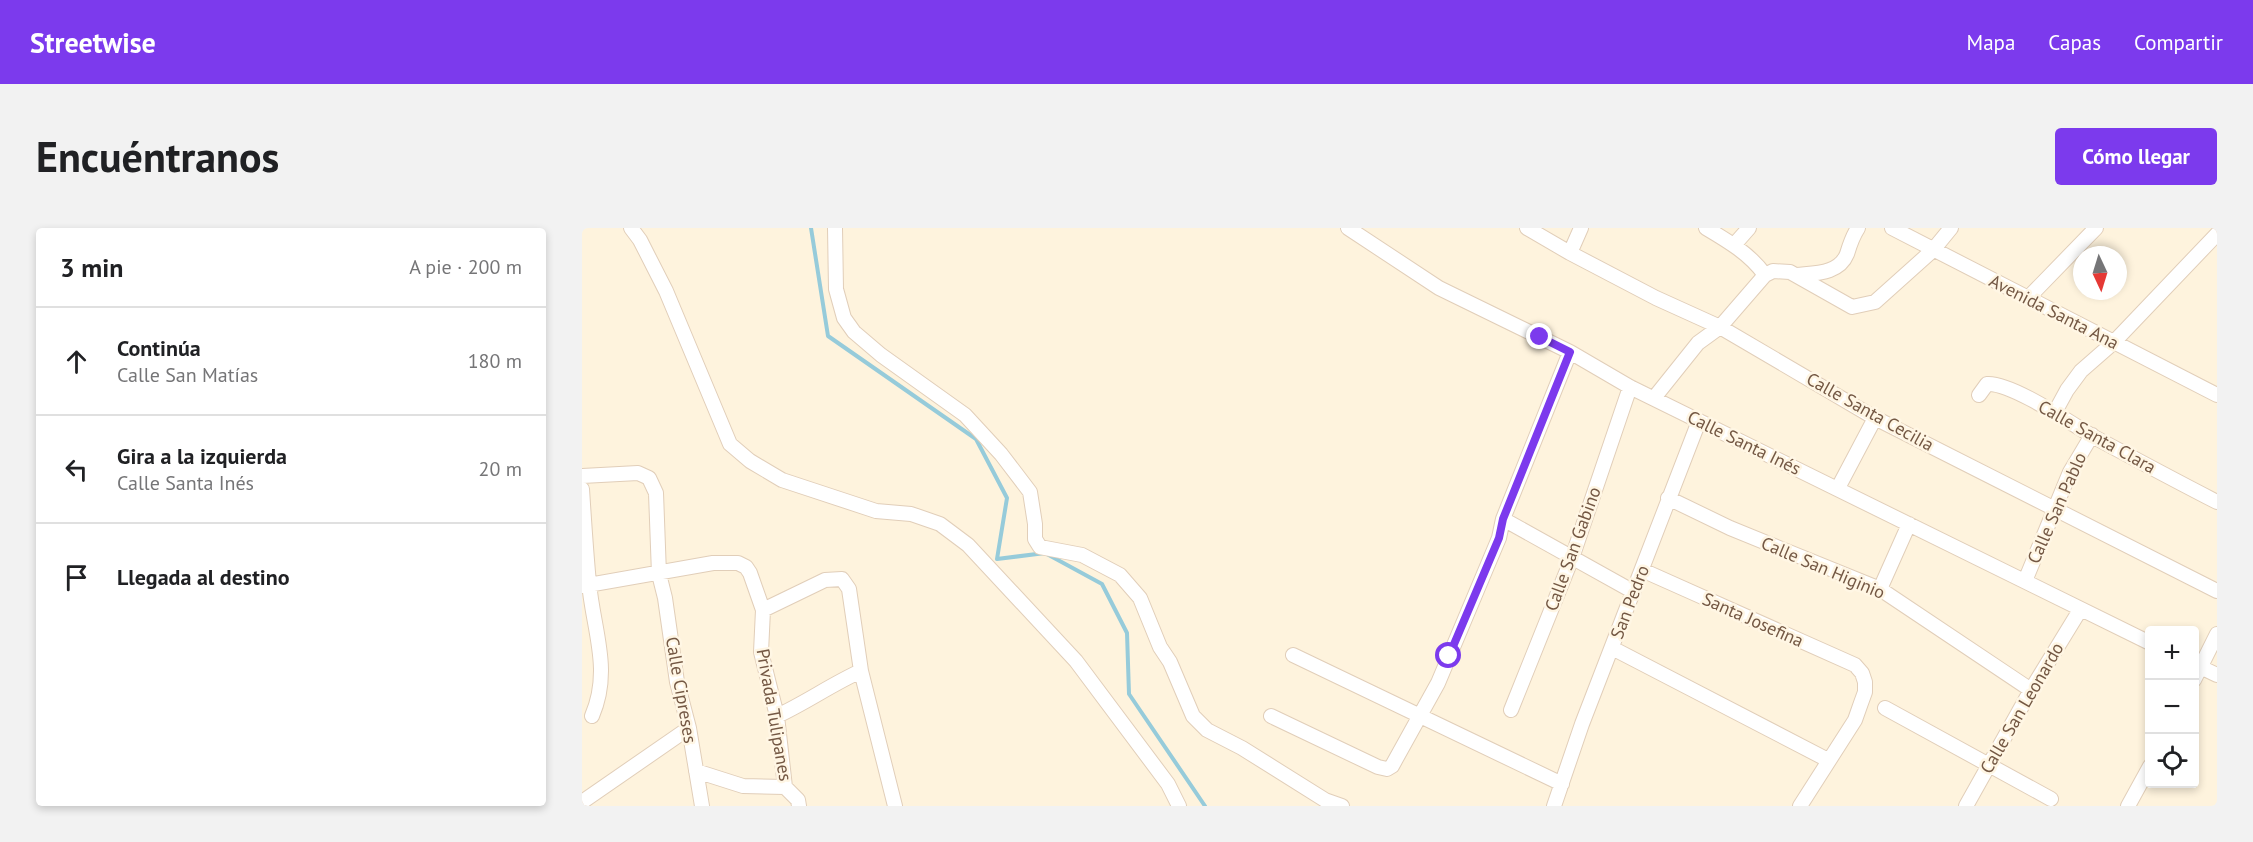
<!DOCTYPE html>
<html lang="es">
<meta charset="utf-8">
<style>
:root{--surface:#fff;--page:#f2f2f2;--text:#202124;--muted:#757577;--line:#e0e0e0;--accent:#7c3aed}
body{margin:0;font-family:"PT Sans",sans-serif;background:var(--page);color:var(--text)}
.controls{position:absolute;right:18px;bottom:18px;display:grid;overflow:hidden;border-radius:6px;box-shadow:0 3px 9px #0003}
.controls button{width:54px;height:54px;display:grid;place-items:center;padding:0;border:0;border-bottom:2px solid var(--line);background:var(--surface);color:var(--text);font:30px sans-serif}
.compass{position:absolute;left:1491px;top:18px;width:54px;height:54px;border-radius:50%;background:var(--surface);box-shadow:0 3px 9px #0003;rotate:176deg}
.stop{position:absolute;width:18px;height:18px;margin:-14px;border:4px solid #7c3aed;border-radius:50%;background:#fff}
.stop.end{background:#7c3aed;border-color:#fff;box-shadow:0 2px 6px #0008}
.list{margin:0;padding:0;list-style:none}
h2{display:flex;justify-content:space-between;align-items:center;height:78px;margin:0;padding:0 24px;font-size:26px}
h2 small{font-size:20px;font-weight:400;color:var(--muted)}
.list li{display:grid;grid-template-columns:39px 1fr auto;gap:18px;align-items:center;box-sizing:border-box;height:108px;padding:0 24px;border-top:2px solid var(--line)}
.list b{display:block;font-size:22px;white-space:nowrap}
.list p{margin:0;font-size:20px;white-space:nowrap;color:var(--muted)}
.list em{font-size:20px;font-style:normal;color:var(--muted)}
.icon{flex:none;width:33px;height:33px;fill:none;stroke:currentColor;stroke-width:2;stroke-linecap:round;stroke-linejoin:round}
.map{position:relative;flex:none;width:1635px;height:578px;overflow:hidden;border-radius:6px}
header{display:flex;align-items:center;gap:36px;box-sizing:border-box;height:84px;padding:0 30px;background:var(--accent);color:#fff}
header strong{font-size:28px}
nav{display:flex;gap:33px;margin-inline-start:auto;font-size:21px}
.intro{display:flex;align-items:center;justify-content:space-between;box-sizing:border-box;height:144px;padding:0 36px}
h1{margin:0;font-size:42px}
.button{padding:15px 27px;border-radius:6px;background:var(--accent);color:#fff;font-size:21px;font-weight:700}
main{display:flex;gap:36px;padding:0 36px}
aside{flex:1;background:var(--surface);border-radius:6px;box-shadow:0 3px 9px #0003}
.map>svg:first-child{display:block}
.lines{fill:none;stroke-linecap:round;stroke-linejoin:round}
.stream{stroke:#96cbda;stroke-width:4}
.minor-casing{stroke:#e1ceb9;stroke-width:16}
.minor{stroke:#fff;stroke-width:14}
.route{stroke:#7c3aed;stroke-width:8}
.labels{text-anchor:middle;stroke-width:5;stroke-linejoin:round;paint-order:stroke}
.street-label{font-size:18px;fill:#745844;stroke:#fff6e4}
</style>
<header>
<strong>Streetwise</strong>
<nav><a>Mapa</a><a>Capas</a><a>Compartir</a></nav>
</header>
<div class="intro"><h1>Encuéntranos</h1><a class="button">Cómo llegar</a></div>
<main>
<aside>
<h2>3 min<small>A pie · 200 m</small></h2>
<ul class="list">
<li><svg class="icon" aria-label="ahead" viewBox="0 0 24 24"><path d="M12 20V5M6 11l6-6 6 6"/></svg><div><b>Continúa</b><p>Calle San Matías</p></div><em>180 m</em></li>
<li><svg class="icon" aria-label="left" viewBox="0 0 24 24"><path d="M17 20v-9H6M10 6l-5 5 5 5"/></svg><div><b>Gira a la izquierda</b><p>Calle Santa Inés</p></div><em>20 m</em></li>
<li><svg class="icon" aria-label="arrive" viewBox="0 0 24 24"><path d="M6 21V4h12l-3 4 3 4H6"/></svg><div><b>Llegada al destino</b></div></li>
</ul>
</aside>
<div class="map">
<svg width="1635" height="578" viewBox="0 0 1635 578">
<rect width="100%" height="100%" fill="#fef3dd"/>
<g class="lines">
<path class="stream" d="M 229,0 L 246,108 L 394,211 L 425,270 L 415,331 L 463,325 L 520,356 L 545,405 L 547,466 L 623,578"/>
<g class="minor-casing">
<path id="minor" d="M 49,0 L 58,12 L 84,63 L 148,216 L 168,233 L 200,252 L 294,283 L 329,286 L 358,296 L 386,317 L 494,433 L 586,556 L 597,578
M 253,0 L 254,61 L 262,90 L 272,104 L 299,127 L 383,187 L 419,226 L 448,264 L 453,296 L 453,311 L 458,319 L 500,327 L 538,347 L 558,370 L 578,419 L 588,434 L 611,488 L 625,502 L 660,520 L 743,572 L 760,578
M 766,0 L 857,60 L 988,124 L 1048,159 L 1568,415
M 945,0 L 988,25 L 1074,70 L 1138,99 L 1293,190 L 1635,363
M 1124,0 C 1146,13 1168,26 1183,47 L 1191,43 L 1208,44 L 1270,79 L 1293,74 L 1351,22 L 1369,0
M 1310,0 L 1635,167
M 1152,17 L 1167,0
M 988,25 L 999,0
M 1215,47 C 1233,45 1257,46 1265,26 C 1268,16 1270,9 1276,0
M 1446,70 L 1514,0
M 1397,167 L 1405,156 C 1429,154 1490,196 1512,209 C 1553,231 1594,253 1635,274
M 1072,170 L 1116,115 L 1138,99 L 1183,47
M 1473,184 L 1485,162 L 1499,143 L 1531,115 L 1635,6
M 0,248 L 56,245 L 67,250 L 74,265 L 77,346 L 83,370 L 95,454 L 107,500 L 120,578
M 1256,260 L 1293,190
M 0,261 C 2,292 4,324 7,355 C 11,401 30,442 10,488
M 1086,270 L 1148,300 L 1298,361 L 1449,462
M 921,291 L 1052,364
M 1060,342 L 1273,437 L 1280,445 L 1283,454 L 1283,464 L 1279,475 L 1273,492 L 1218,578
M 1443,353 L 1488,244 L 1510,207
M 0,358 L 131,335 L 156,335 L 164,339 L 168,345 L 181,382 L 179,424 L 195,488 L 203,559 L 216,572 L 217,578
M 1298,361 L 1327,296
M 181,382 L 243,352 L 260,351 L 267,361 L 279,443 L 313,578
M 1030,420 L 1246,532
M 711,427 L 980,556
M 1612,436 L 1635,447
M 1612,452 L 1635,406
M 1303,480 L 1469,571
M 929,482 L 990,330 L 1048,159
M 195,488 C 225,474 250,456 279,443
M 689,488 L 796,539 L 805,541 L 810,538 L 856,455 L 917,310 L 921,291 L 988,124
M 114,543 L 161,558 L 203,559
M 0,574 L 107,500
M 972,578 L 1000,496 L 1117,193
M 1384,578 L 1449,462 L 1498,382
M 1546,578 L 1568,538"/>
</g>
<use href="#minor" class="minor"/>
</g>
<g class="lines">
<path class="route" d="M 867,428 L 917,310 L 921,291 L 988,124 L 958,109"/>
</g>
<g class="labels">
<g class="street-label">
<text transform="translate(1472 84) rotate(27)" y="6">Avenida Santa Ana</text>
<text transform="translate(1288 184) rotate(29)" y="6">Calle Santa Cecilia</text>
<text transform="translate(1515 209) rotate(29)" y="6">Calle Santa Clara</text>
<text transform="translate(1162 215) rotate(26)" y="6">Calle Santa Inés</text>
<text transform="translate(1475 280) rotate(-66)" y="6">Calle San Pablo</text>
<text transform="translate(991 321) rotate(-70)" y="6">Calle San Gabino</text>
<text transform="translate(1241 340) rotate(23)" y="6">Calle San Higinio</text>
<text transform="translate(1048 374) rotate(-69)" y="6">San Pedro</text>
<text transform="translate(1171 392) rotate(24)" y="6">Santa Josefina</text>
<text transform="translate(99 462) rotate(80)" y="6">Calle Cipreses</text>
<text transform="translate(1440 480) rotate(-60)" y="6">Calle San Leonardo</text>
<text transform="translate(192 487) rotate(80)" y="6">Privada Tulipanes</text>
</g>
</g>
</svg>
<div class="controls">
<button>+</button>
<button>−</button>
<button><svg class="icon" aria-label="locate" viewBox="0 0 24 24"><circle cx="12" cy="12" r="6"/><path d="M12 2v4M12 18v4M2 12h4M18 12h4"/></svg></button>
</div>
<svg class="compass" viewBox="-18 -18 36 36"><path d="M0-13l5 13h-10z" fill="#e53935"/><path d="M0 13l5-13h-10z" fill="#757577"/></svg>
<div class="stop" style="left:867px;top:428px"></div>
<div class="stop end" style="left:958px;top:109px"></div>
</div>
</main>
